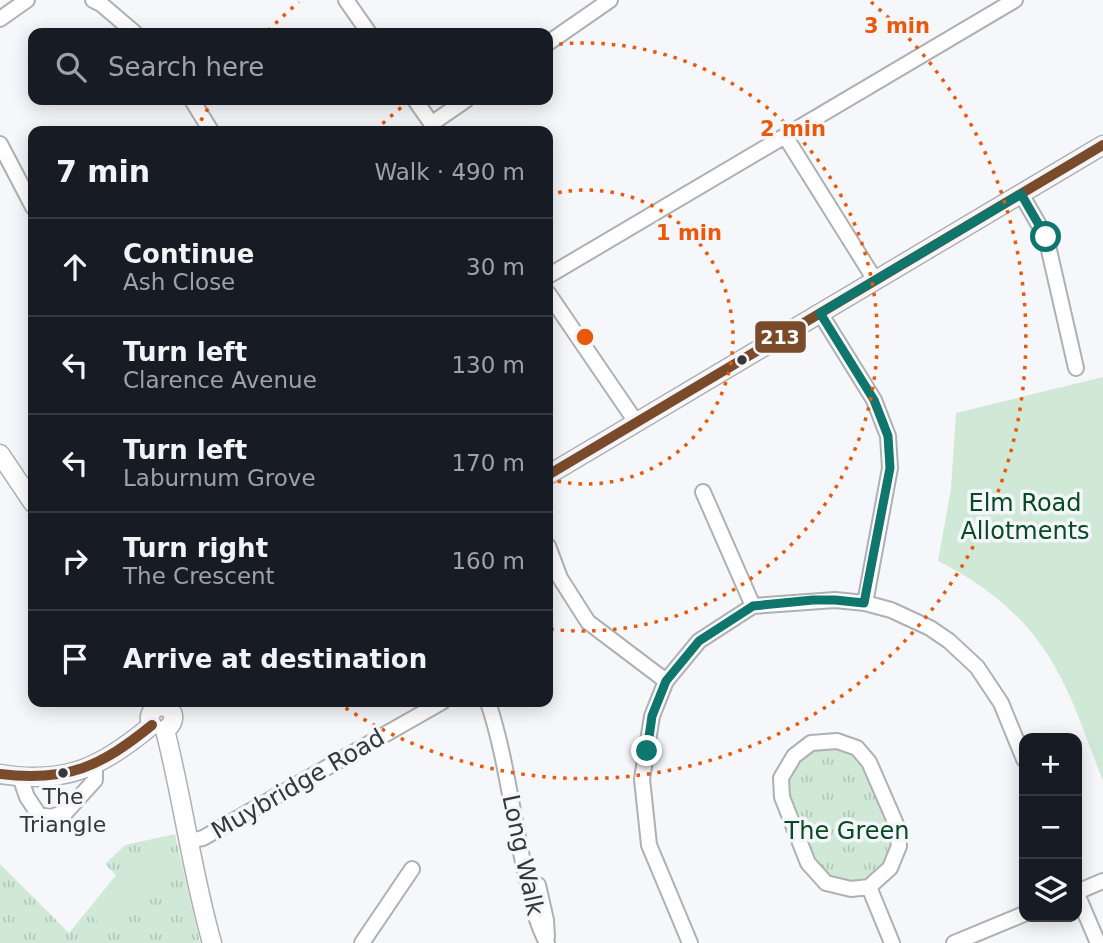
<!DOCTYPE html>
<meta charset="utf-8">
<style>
:root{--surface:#171b24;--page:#242831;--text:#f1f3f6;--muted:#9ea1a6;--line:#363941}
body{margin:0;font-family:"DejaVu Sans",sans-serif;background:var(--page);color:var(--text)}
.controls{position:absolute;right:21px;bottom:21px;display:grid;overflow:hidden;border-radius:14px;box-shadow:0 4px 18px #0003}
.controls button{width:63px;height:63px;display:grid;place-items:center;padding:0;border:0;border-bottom:2px solid var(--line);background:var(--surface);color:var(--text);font:35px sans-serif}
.stop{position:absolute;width:21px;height:21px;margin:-16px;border:5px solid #0f766e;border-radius:50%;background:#fff}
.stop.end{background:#0f766e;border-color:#fff;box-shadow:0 2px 7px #0008}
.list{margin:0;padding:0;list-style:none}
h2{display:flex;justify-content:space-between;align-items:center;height:91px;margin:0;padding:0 28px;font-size:30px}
h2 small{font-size:23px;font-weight:400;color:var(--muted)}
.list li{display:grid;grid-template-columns:46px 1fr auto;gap:21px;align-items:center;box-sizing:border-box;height:98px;padding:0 28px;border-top:2px solid var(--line)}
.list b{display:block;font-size:26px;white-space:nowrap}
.list p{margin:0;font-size:23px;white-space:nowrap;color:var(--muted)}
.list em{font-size:23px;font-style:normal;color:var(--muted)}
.icon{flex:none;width:38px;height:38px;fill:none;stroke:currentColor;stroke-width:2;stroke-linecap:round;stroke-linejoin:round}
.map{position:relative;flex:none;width:1103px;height:943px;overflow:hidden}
.search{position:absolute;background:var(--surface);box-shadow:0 4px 18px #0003;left:28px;top:28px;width:525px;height:77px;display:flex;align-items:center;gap:18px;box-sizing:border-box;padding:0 24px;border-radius:14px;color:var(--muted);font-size:26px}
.panel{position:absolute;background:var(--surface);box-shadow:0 4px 18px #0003;left:28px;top:126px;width:525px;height:581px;border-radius:14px}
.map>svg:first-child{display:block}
.grass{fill:url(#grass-tufts)}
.garden{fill:#d0e9d6}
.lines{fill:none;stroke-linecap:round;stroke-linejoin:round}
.minor-casing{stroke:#afb0b2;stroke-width:18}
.tertiary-casing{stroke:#afb0b2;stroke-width:21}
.minor{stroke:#fefefe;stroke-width:14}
.tertiary{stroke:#fefefe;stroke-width:18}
.bus-1-casing{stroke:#f5f6fc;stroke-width:16}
.bus-1{stroke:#7a4b2a;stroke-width:10}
.route{stroke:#0f766e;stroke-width:9}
.ring{fill:none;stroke:#e8590c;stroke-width:3.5;stroke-dasharray:3.5 7}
.bus-dot{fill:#37373a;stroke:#f5f6fc;stroke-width:2.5}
.labels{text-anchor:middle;stroke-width:7;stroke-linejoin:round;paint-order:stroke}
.bus-label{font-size:22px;fill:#37373a;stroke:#f5f6fc}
.park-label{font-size:24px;fill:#084a21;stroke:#f5f6fc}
.street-label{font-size:24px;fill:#37373a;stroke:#f5f6fc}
.centre{fill:#e8590c;stroke:#f5f6fc;stroke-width:3.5}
.ring-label{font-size:21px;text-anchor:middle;font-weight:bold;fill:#e8590c;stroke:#f5f6fc;stroke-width:7;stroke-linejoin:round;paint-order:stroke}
.line-badge{stroke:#f5f6fc;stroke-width:2.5}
.badge-label{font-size:19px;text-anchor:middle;font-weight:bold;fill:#fff}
</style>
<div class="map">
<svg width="1103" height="943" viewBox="0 0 1103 943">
<defs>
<pattern id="grass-tufts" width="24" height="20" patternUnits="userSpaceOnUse" patternTransform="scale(1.75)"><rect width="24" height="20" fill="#d0e9d6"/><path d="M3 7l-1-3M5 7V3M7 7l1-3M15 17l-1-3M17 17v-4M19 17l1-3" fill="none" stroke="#b3c8b8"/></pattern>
</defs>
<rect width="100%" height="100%" fill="#f6f7fb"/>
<path class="grass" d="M 811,743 L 857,748 L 899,846 L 869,887 L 826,883 L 782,797 L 794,756 Z
M 175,834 L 200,943 L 0,943 L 0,864 L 69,933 L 116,875 L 105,864 L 125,845 Z"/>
<path class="garden" d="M 1103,377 L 1103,781 C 1088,743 1075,702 1055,667 C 1029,619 986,585 938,561 L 951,489 L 956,413 Z
M 152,843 L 165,854 L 163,856 L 170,864 L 136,892 L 129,885 L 127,886 L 118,872 Z
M 118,891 L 131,905 L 104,929 L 91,915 Z"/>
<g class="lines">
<g class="minor-casing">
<path id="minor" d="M 93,0 L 101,4 L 135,33
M 346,0 L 369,33
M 0,19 L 27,0
M 548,43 L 610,0
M 192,100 L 211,131
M 415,100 L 436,130
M 431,124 L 466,100
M 785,136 L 875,280
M 0,144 L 33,207
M 1021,194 L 1046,237 L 1076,368
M 548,276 L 1015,0
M 548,293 L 636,422
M 820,313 L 874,400 L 888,436 L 890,468 L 865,603
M 703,492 L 753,606
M 548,546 L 560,578 L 588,622 L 666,681
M 488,702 C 506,756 512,815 525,871 C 530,896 535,920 547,943
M 837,741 L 857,748 L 869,762 L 896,824 L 899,846 L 890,868 L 869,887 L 851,889 L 826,883 L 808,863 L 782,797 L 781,778 L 794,756 L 811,743 Z
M 20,777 L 27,797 L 39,815 L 51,817 L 66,812 L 95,780 L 95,766
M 190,841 L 203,838 L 442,702
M 538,885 L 546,920 L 547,937
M 869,887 L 892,943
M 1077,892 L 1103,881
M 1077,894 L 1098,943
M 362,943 L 412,869
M 690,943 L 649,845 L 642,779 L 652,716 L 666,681 L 699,641 L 753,606 L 835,600 L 865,603 L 891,610 L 930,628 L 949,641 L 977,667 L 1001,703 L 1024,759
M 954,943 L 1024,914"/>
</g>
<g class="tertiary-casing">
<path id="tertiary" d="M 0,454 L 33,503
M 548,475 L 1103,145
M 152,725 C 147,717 151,710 159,706 C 175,706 178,722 165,730
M 165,730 C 183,800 192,873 212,943
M 0,774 C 66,785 102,767 152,725"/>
</g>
<use href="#minor" class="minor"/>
<use href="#tertiary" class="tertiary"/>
<g class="bus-1-casing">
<path id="bus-1" d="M 548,475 L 1103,145
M 0,774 C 68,782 100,767 152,725"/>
</g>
<use href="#bus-1" class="bus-1"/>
</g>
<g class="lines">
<path class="route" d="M 647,751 L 652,716 L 666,681 L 699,641 L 753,606 L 813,600 L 835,600 L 864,603 L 890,468 L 888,436 L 874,400 L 820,313 L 1021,194 L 1046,237"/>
</g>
<g class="ring">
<path d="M548 195A147 147 0 1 1 548 479"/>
<path d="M375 131A294 294 0 0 1 410 101M549 45A294 294 0 1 1 549 629"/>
<path d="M196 130A441 441 0 0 1 213 100M268 31A441 441 0 0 1 299 2M871 2A441 441 0 0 1 338 703"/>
</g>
<g class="bus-dot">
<circle cx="742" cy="360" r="6"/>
<circle cx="63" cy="773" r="6"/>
</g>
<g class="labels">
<g class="bus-label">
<text x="63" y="804">The<tspan x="63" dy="28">Triangle</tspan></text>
</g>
<g class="park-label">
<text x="1025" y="511">Elm Road<tspan x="1025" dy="28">Allotments</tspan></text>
<text x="847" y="839">The Green</text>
</g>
<g class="street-label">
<text transform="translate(298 784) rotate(-30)" y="8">Muybridge Road</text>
<text transform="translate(523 855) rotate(78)" y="8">Long Walk</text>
</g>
</g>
<circle cx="585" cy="337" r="10" class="centre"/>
<g class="ring-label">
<text x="897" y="33">3 min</text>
<text x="793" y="136">2 min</text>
<text x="689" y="240">1 min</text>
</g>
<rect class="line-badge" x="754" y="320" width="53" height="34" rx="7" fill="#7a4b2a"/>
<g class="badge-label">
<text x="780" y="344">213</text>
</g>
</svg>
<div class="controls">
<button>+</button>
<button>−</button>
<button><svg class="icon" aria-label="layers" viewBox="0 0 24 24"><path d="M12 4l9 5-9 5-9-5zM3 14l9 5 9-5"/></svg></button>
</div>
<div class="stop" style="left:1046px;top:237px"></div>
<div class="stop end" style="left:647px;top:751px"></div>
<div class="search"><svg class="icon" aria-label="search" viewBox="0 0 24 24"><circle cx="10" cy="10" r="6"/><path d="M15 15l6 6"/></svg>Search here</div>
<section class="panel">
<h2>7 min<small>Walk · 490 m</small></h2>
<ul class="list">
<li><svg class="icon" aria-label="ahead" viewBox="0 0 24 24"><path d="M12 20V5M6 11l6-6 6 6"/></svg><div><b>Continue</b><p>Ash Close</p></div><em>30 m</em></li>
<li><svg class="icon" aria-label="left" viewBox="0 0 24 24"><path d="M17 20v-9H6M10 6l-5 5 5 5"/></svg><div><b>Turn left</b><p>Clarence Avenue</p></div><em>130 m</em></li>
<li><svg class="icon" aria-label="left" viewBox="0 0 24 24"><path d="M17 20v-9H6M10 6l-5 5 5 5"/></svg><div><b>Turn left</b><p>Laburnum Grove</p></div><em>170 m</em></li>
<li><svg class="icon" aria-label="right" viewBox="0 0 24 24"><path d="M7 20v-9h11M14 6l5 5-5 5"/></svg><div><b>Turn right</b><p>The Crescent</p></div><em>160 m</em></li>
<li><svg class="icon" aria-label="arrive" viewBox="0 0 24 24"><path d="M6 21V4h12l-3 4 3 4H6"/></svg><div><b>Arrive at destination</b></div></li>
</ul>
</section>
</div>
